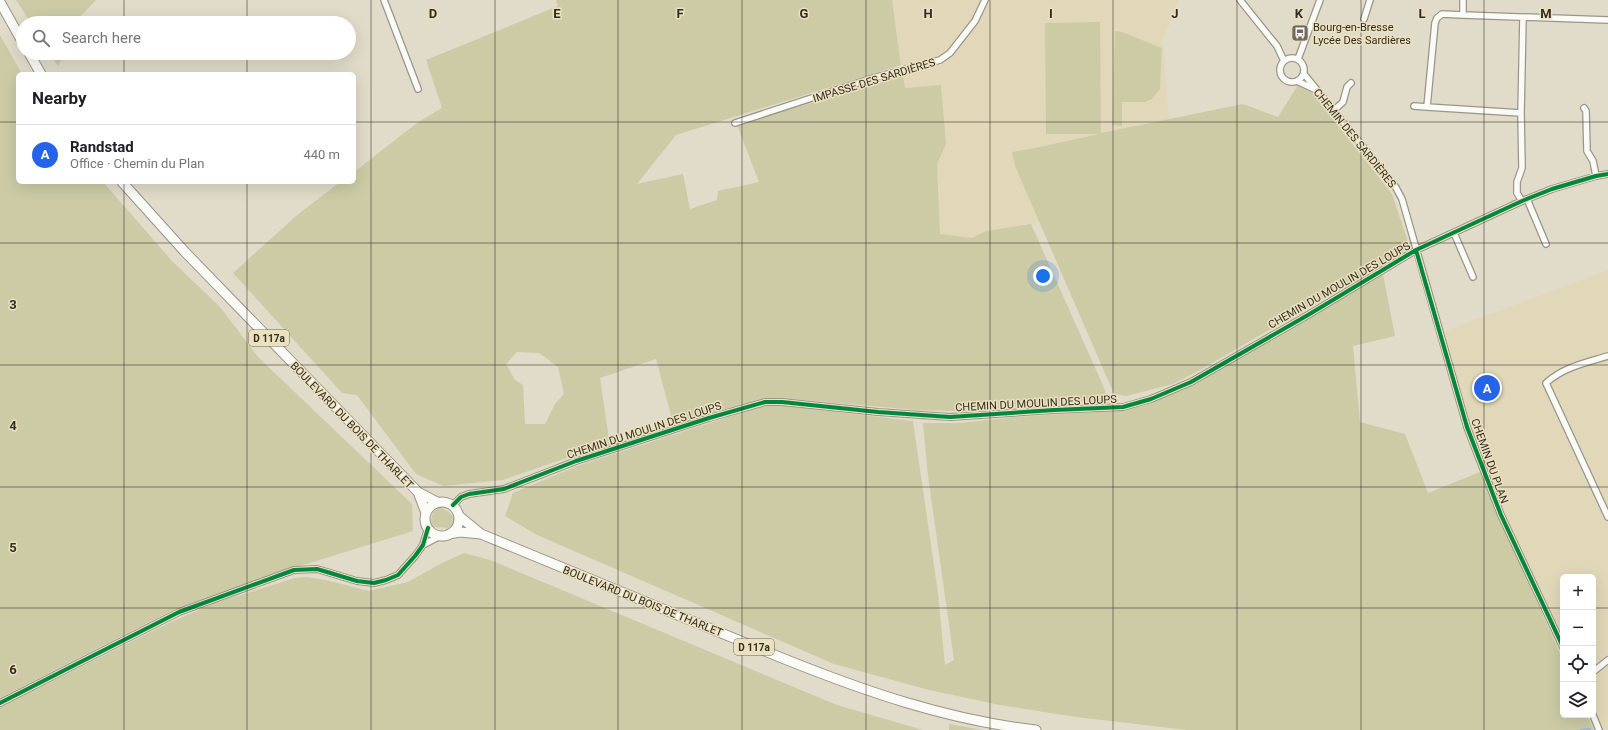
<!DOCTYPE html>
<meta charset="utf-8">
<style>
:root{--surface:#fff;--page:#f2f2f2;--text:#202124;--muted:#757577;--line:#e0e0e0;--accent:#2563eb}
body{margin:0;font-family:Roboto,sans-serif;background:var(--page);color:var(--text)}
.controls{position:absolute;right:12px;bottom:12px;display:grid;overflow:hidden;border-radius:6px;box-shadow:0 4px 16px #0002}
.controls button{width:36px;height:36px;display:grid;place-items:center;padding:0;border:0;border-bottom:1px solid var(--line);background:var(--surface);color:var(--text);font:20px sans-serif}
.you{position:absolute;left:1043px;top:276px;width:14px;height:14px;margin:-10px;border:3px solid #fff;border-radius:50%;background:#1a73e8;box-shadow:0 0 0 6px #1a73e833}
.badge{display:grid;place-items:center;width:26px;height:26px;border-radius:50%;background:var(--accent);color:#fff;font-size:13px;font-weight:700}
.pin{position:absolute;translate:-50% -50%;border:2px solid #fff;box-shadow:0 1px 4px #0006}
.list{margin:0;padding:0;list-style:none}
h2{display:flex;justify-content:space-between;align-items:center;height:52px;margin:0;padding:0 16px;font-size:17px}
h2 small{font-size:13px;font-weight:400;color:var(--muted)}
.list li{display:grid;grid-template-columns:26px 1fr auto;gap:12px;align-items:center;box-sizing:border-box;height:60px;padding:0 16px;border-top:1px solid var(--line)}
.list b{display:block;font-size:15px;white-space:nowrap}
.list p{margin:0;font-size:13px;white-space:nowrap;color:var(--muted)}
.list em{font-size:13px;font-style:normal;color:var(--muted)}
.icon{flex:none;width:22px;height:22px;fill:none;stroke:currentColor;stroke-width:2;stroke-linecap:round;stroke-linejoin:round}
.map{position:relative;flex:none;width:1608px;height:730px;overflow:hidden}
.search{position:absolute;background:var(--surface);box-shadow:0 4px 16px #0002;left:16px;top:16px;width:340px;height:44px;display:flex;align-items:center;gap:10px;box-sizing:border-box;padding:0 14px;border-radius:22px;color:var(--muted);font-size:15px}
.panel{position:absolute;background:var(--surface);box-shadow:0 4px 16px #0002;left:16px;top:72px;width:340px;height:112px;border-radius:6px}
.map>svg:first-child{display:block}
.built{fill:#e1d8b9}
.green{fill:#cccba6;fill-rule:evenodd}
.lines{fill:none;stroke-linecap:round;stroke-linejoin:round}
.stream{stroke:#98b9e5;stroke-width:2}
.street-casing{stroke:#9a9588;stroke-width:8}
.primary-casing{stroke:#9a9588;stroke-width:11}
.street{stroke:#fafaf7;stroke-width:5.5}
.primary{stroke:#fafaf7;stroke-width:9}
.cycleway-casing{stroke:#ebe0bf;stroke-width:6}
.cycleway{stroke:#00873e;stroke-width:4}
.grid{fill:none;stroke:#312d20;stroke-width:1;stroke-opacity:0.55}
.labels{text-anchor:middle;stroke-width:3;stroke-linejoin:round;paint-order:stroke}
.shield{fill:#ebe0bf;stroke:#696350;stroke-width:1}
.shield-label{font-size:10px;font-weight:bold;fill:#312d20}
.poi-label{font-size:11px;fill:#312d20;stroke:#ebe0bf;text-anchor:start}
.street-label{font-size:11px;fill:#312d20;stroke:#ebe0bf}
.grid-label{font-size:13px;text-anchor:middle;font-weight:bold;fill:#312d20;stroke:#ebe0bf;stroke-width:3;stroke-linejoin:round;paint-order:stroke}
</style>
<div class="map">
<svg width="1608" height="730" viewBox="0 0 1608 730">
<rect width="100%" height="100%" fill="#e1dbc9"/>
<path class="built" d="M 892,0 L 1179,0 L 1163,40 L 1169,119 L 1035,148 L 1012,152 L 1015,166 L 1040,222 L 986,231 L 972,238 L 940,234 L 937,164 L 946,143 L 941,85 L 905,88 Z
M 1608,270 L 1608,730 L 1594,730 L 1587,715 L 1593,715 L 1593,577 L 1563,577 L 1563,661 L 1480,472 L 1485,461 L 1466,411 L 1445,331 Z"/>
<path class="green" d="M 16,0 L 96,0 L 74,23 L 31,23 Z
M 556,0 L 892,0 L 901,65 L 676,135 L 637,184 L 683,174 L 690,209 L 717,200 L 718,191 L 759,182 L 737,125 L 903,76 L 905,88 L 941,85 L 946,144 L 937,164 L 940,234 L 972,238 L 986,231 L 1031,224 L 1105,390 L 1106,400 L 955,411 L 917,410 L 792,399 L 763,399 L 673,423 L 656,359 L 600,378 L 610,446 L 575,455 L 503,480 L 443,486 L 416,474 L 357,395 L 342,393 L 233,273 L 296,216 L 340,182 L 354,182 L 354,172 L 417,123 L 442,108 L 426,60 L 558,6 ZM 517,352 L 539,353 L 558,367 L 564,394 L 555,404 L 545,424 L 525,424 L 523,385 L 515,380 L 506,364 Z
M 1100,22 L 1101,133 L 1243,104 L 1278,117 L 1298,85 L 1312,93 L 1392,194 L 1410,248 L 1200,370 L 1173,384 L 1126,396 L 1114,394 L 1015,166 L 1012,152 L 1035,148 L 1099,134 L 1046,134 L 1045,23 Z
M 1115,31 L 1122,32 L 1162,48 L 1160,89 L 1152,99 L 1145,102 L 1122,102 L 1122,126 L 1112,125 Z
M 0,35 L 22,74 L 18,74 L 18,182 L 103,182 L 172,261 L 220,307 L 258,357 L 412,504 L 413,531 L 310,563 L 283,570 L 171,611 L 0,698 Z
M 49,53 L 65,53 L 58,66 Z
M 1383,274 L 1395,336 L 1353,346 L 1360,422 L 1405,434 L 1428,493 L 1480,472 L 1563,661 L 1563,715 L 1587,715 L 1594,730 L 1187,730 L 1076,717 L 1000,705 L 929,690 L 834,664 L 537,535 L 505,516 L 513,493 L 577,466 L 769,404 L 913,421 L 938,593 L 945,665 L 954,660 L 928,476 L 923,423 L 959,423 L 1016,417 L 1114,411 L 1142,406 L 1192,386 Z
M 440,507 C 449,512 463,519 449,528 L 434,527 L 431,521 L 433,512 Z
M 464,553 L 490,560 L 837,705 L 923,730 L 0,730 L 0,707 L 171,622 L 215,603 L 295,578 L 307,577 L 330,581 L 369,591 L 408,582 L 440,564 Z
M 949,724 L 983,730 L 949,730 Z"/>
<g class="lines">
<path class="stream" d="M 1581,730 L 1590,729"/>
<g class="street-casing">
<path id="street" d="M 384,0 L 418,89
M 1240,0 L 1277,46 L 1284,61
M 1463,15 L 1463,0
M 1523,17 L 1521,113 L 1427,107 L 1435,23 L 1437,18 L 1442,14 L 1463,15 L 1608,20
M 1364,19 L 1370,0
M1280 70a12 12 0 1 1 24 0a12 12 0 1 1-24 0Z
M 1298,59 L 1320,0
M 1304,74 L 1395,186 L 1402,199 L 1467,427 L 1501,515 L 1563,647
M 1297,81 L 1314,89
M 1414,106 L 1427,107
M 1584,108 L 1586,111 L 1587,151 L 1593,161 L 1596,176
M 1333,111 L 1343,102 L 1347,87 L 1351,83
M 1521,113 L 1522,168 L 1517,182 L 1517,193 L 1522,201
M 735,123 L 873,78 L 940,60 L 950,53 L 975,21 L 985,0
M 1527,199 L 1546,244
M 1454,233 L 1473,277
M 1608,356 C 1585,363 1564,367 1546,383 L 1608,517
M 453,505 L 461,497 L 469,494 L 504,489 L 576,461 L 709,418 L 765,402 L 782,402 L 878,412 L 950,417 L 1054,410 L 1123,407 L 1151,399 L 1191,382 L 1308,315 L 1416,250 L 1522,201 L 1552,189 L 1596,176 L 1608,174
M 423,545 L 442,535
M 1593,672 L 1608,660
M 0,703 L 179,612 L 294,570 L 317,569 L 357,581 L 374,583 L 386,580 L 398,575 L 415,556 L 423,545 L 428,528
M 1593,715 L 1599,730"/>
</g>
<g class="primary-casing">
<path id="primary" d="M 0,2 L 23,43
M 29,53 L 41,74
M 122,182 L 185,252 L 418,492 L 437,502
M 418,492 L 426,513
M425 519a17 17 0 1 1 34 0a17 17 0 1 1-34 0Z
M 459,516 L 481,534
M 449,534 L 460,532 L 481,534 L 782,658 C 864,691 947,720 1036,730"/>
</g>
<use href="#street" class="street"/>
<use href="#primary" class="primary"/>
<g class="cycleway-casing">
<path id="cycleway" d="M 1416,250 L 1467,427 L 1501,515 L 1563,647
M 453,505 L 461,497 L 469,494 L 504,489 L 576,461 L 709,418 L 765,402 L 782,402 L 878,412 L 950,417 L 1054,410 L 1123,407 L 1151,399 L 1191,382 L 1308,315 L 1416,250 L 1522,201 L 1552,189 L 1596,176 L 1608,174
M 0,703 L 179,612 L 294,570 L 317,569 L 357,581 L 374,583 L 386,580 L 398,575 L 415,556 L 423,545 L 428,528"/>
</g>
<use href="#cycleway" class="cycleway"/>
</g>
<path class="grid" d="M 124,0 L 124,23M 247,0 L 247,23M 371,0 L 371,730M 495,0 L 495,730M 618,0 L 618,730M 742,0 L 742,730M 866,0 L 866,730M 990,0 L 990,730M 1113,0 L 1113,730M 1237,0 L 1237,730M 1361,0 L 1361,730M 1484,0 L 1484,730M 124,53 L 124,74M 247,53 L 247,74M 0,122 L 18,122M 354,122 L 1608,122M 124,182 L 124,730M 247,182 L 247,730M 0,243 L 1608,243M 0,365 L 1608,365M 0,487 L 1608,487M 0,608 L 1563,608M 1593,608 L 1608,608"/>
<defs>
<g id="bus-square" transform="scale(0.9)"><rect x="-9" y="-9" width="18" height="18" rx="4" fill="#6f6a5b" stroke="#ebe0bf"/><path d="M-5-6H5V4H4V6H2V4H-2V6H-4V4H-5ZM-3.5-4V0h7V-4ZM-3.5 1.2v1.5H-2V1.2ZM2 1.2v1.5H3.5V1.2Z" fill="#fff"/></g>
</defs>
<g fill-rule="evenodd">
<use href="#bus-square" x="1300" y="33"/>
</g>
<g class="labels">
<g class="shield">
<rect x="249" y="330" width="40" height="16" rx="3"/>
<rect x="734" y="639" width="40" height="16" rx="3"/>
</g>
<g class="shield-label">
<text x="269" y="342">D 117a</text>
<text x="754" y="651">D 117a</text>
</g>
<g class="poi-label">
<text x="1313" y="31">Bourg-en-Bresse<tspan x="1313" dy="13">Lycée Des Sardières</tspan></text>
</g>
<g class="street-label">
<text transform="translate(874 80) rotate(-17)" y="4">IMPASSE DES SARDIÈRES</text>
<text transform="translate(1355 138) rotate(51)" y="4">CHEMIN DES SARDIÈRES</text>
<text transform="translate(1339 285) rotate(-30)" y="4">CHEMIN DU MOULIN DES LOUPS</text>
<text transform="translate(1036 403) rotate(-3)" y="4">CHEMIN DU MOULIN DES LOUPS</text>
<text transform="translate(352 425) rotate(46)" y="4">BOULEVARD DU BOIS DE THARLET</text>
<text transform="translate(644 430) rotate(-18)" y="4">CHEMIN DU MOULIN DES LOUPS</text>
<text transform="translate(1490 461) rotate(70)" y="4">CHEMIN DU PLAN</text>
<text transform="translate(643 601) rotate(22)" y="4">BOULEVARD DU BOIS DE THARLET</text>
</g>
</g>
<g class="grid-label">
<text x="433" y="18">D</text>
<text x="557" y="18">E</text>
<text x="680" y="18">F</text>
<text x="804" y="18">G</text>
<text x="928" y="18">H</text>
<text x="1051" y="18">I</text>
<text x="1175" y="18">J</text>
<text x="1299" y="18">K</text>
<text x="1422" y="18">L</text>
<text x="1546" y="18">M</text>
<text x="13" y="309">3</text>
<text x="13" y="430">4</text>
<text x="13" y="552">5</text>
<text x="13" y="674">6</text>
</g>
</svg>
<div class="controls">
<button>+</button>
<button>−</button>
<button><svg class="icon" aria-label="locate" viewBox="0 0 24 24"><circle cx="12" cy="12" r="6"/><path d="M12 2v4M12 18v4M2 12h4M18 12h4"/></svg></button>
<button><svg class="icon" aria-label="layers" viewBox="0 0 24 24"><path d="M12 4l9 5-9 5-9-5zM3 14l9 5 9-5"/></svg></button>
</div>
<div class="you"></div>
<div class="pin badge" style="left:1487px;top:388px">A</div>
<div class="search"><svg class="icon" aria-label="search" viewBox="0 0 24 24"><circle cx="10" cy="10" r="6"/><path d="M15 15l6 6"/></svg>Search here</div>
<section class="panel">
<h2>Nearby<small></small></h2>
<ul class="list">
<li><span class="badge">A</span><div><b>Randstad</b><p>Office · Chemin du Plan</p></div><em>440 m</em></li>
</ul>
</section>
</div>
